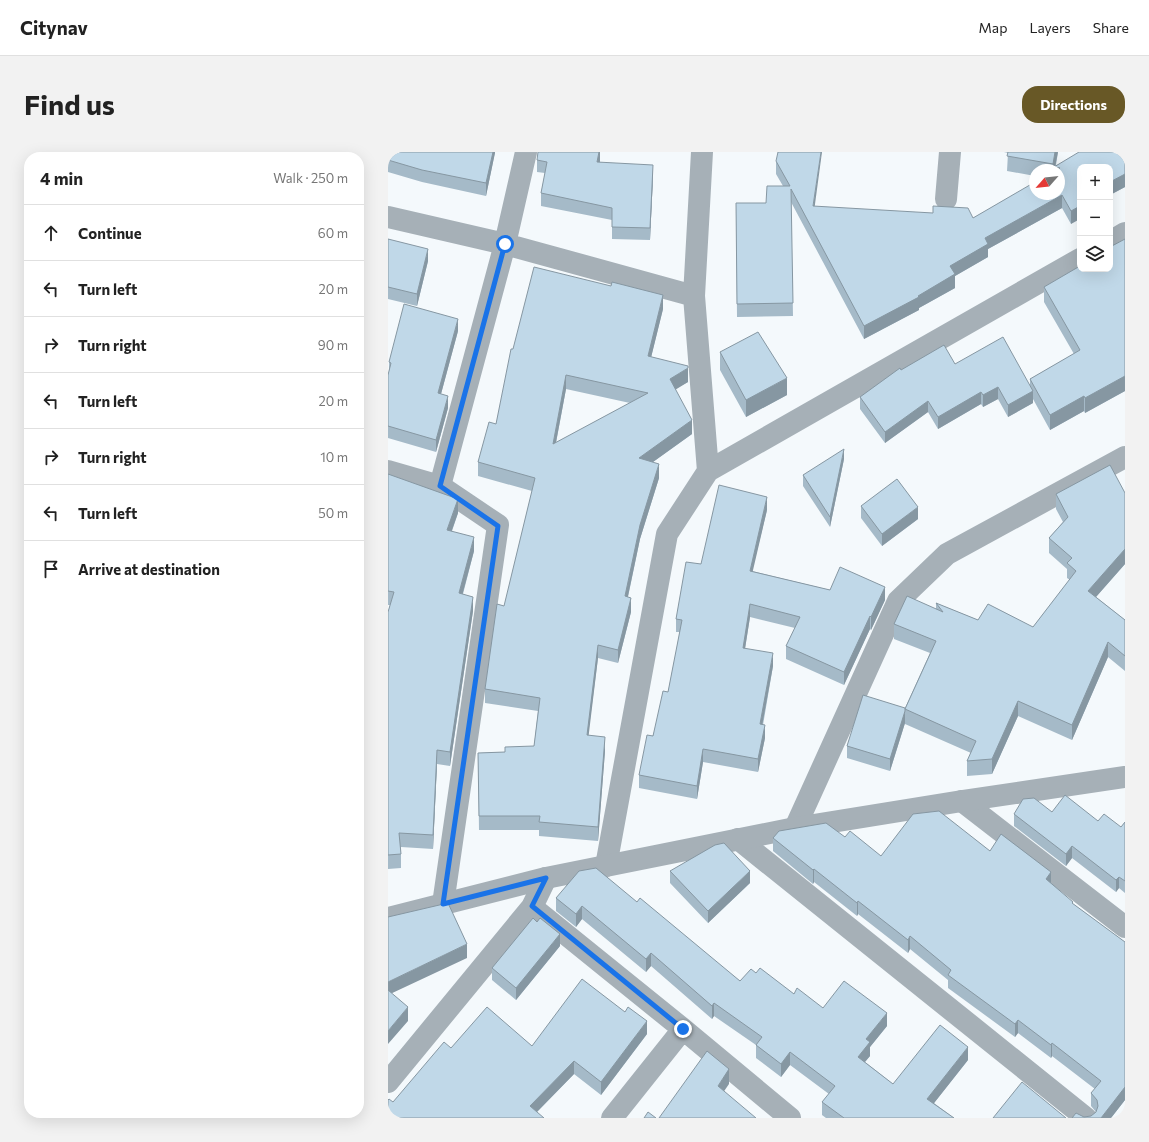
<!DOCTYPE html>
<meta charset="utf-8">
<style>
:root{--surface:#fff;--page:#f2f2f2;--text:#222;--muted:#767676;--line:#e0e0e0;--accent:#685826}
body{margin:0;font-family:Commissioner,sans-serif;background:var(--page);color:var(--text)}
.controls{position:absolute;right:12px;top:12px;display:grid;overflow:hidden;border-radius:8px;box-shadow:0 4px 16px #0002}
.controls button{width:36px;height:36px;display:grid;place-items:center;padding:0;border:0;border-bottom:1px solid var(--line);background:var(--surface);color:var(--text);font:20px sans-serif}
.compass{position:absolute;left:641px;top:12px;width:36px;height:36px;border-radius:50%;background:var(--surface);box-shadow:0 4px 16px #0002;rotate:243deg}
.stop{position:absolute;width:12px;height:12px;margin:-9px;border:3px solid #1a73e8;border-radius:50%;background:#fff}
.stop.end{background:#1a73e8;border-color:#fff;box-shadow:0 1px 4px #0008}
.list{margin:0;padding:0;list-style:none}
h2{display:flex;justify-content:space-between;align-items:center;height:52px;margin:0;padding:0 16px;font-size:17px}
h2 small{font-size:13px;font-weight:400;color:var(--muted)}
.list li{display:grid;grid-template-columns:26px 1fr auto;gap:12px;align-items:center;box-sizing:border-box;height:56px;padding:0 16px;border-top:1px solid var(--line)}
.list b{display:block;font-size:15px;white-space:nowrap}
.list em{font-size:13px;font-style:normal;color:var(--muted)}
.icon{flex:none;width:22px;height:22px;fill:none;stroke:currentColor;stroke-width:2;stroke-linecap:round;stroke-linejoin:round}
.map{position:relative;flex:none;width:737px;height:966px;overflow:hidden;border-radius:16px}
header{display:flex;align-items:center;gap:24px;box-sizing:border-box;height:56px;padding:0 20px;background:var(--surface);border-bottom:1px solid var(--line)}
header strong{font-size:19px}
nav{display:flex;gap:22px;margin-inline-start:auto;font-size:14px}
.intro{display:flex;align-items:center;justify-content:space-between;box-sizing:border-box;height:96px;padding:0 24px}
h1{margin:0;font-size:28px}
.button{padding:10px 18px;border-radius:16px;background:var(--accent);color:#fff;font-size:14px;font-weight:700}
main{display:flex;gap:24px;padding:0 24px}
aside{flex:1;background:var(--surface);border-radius:16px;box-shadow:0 4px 16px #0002}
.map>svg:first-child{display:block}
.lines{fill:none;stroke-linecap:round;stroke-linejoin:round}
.minor{stroke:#a6b0b7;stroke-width:22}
.tertiary{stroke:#a6b0b7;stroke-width:22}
.wall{fill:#a5bac8;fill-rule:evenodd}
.shaded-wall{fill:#8697a2}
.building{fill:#c0d8e8;stroke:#8697a2;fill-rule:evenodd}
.route{stroke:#1a73e8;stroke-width:5}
</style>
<header>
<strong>Citynav</strong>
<nav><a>Map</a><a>Layers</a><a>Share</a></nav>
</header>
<div class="intro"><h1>Find us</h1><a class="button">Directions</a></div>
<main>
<aside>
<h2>4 min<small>Walk · 250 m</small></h2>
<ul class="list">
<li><svg class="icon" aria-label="ahead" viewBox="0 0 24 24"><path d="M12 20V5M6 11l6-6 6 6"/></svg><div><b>Continue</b></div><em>60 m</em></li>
<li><svg class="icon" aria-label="left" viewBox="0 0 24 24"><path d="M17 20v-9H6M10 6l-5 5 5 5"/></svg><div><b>Turn left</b></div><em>20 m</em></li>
<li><svg class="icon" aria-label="right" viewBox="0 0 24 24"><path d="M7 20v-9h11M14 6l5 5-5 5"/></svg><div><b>Turn right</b></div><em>90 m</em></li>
<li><svg class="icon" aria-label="left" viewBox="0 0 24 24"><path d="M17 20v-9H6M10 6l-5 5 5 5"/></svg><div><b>Turn left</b></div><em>20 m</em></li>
<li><svg class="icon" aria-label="right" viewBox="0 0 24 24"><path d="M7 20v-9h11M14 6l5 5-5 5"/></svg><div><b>Turn right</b></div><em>10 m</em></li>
<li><svg class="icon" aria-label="left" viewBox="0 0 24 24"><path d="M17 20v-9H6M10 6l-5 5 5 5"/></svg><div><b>Turn left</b></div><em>50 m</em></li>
<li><svg class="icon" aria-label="arrive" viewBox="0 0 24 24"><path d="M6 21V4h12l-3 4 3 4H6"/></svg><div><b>Arrive at destination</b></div></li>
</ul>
</aside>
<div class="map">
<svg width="737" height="966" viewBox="0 0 737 966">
<rect width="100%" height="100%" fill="#f4f9fc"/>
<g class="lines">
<path class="minor" d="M 314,0 L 306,144 L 320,319
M 558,47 L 562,0
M 0,65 L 117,92 L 306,144
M 722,90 L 737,81
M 0,319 L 52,334 L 110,373 L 55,752
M 52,334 L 117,92 L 138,0
M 574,649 L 737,775
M 407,676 L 510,449 L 559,402 L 737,305
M 350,687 L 698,966
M 218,714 L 279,382 L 320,319 L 692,107
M 158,726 L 144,755 L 295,877 L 402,966
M 0,930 L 144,755
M 224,966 L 295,877"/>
<path class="tertiary" d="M 0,766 L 158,726 L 407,676 L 574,649 L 737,625"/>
</g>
<path class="wall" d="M 0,0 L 107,0 L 98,44 L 34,30 L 0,20 Z
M 212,0 L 212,10 L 265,25 L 262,88 L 224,87 L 224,68 L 153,54 L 153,41 L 157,21 L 149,20 L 149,8 Z
M 616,0 L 670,0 L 668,13 L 737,0 L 737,35 L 722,43 L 722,15 L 683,72 L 674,56 L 600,97 L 600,105 L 567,124 L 567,136 L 531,156 L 531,158 L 476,187 L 403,50 L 405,164 L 349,165 L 348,51 L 378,51 L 395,34 L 388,22 L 388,9 L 427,55 L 585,66 L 671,18 L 647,18 L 647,24 L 619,19 L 620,1 Z
M 0,87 L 40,109 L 29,154 L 0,147 Z
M 737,87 L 737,239 L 697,261 L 696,259 L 662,278 L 645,247 L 645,251 L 620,265 L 610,247 L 595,255 L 593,252 L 550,277 L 540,260 L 497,291 L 472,257 L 472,245 L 513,218 L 567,212 L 642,234 L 642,227 L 686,202 L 656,150 L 656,135 L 692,117 Z
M 275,157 L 263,205 L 300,230 L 287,237 L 304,282 L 265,310 L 271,326 L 252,387 L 240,445 L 243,460 L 230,511 L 210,506 L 200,583 L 217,599 L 210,689 L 151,684 L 151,678 L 91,678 L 90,601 L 117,600 L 146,594 L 150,559 L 97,551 L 97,537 L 144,339 L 90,324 L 90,310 L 108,272 L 125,197 ZM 178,237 L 242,251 L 168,291 Z
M 70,179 L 53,242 L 60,256 L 48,300 L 0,286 L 0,223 L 1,220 L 1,210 Z
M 332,200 L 399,243 L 358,265 L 332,218 Z
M 456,307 L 442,375 L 415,334 L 415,323 Z
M 0,322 L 70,361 L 64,379 L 86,399 L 75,442 L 85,459 L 62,614 L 49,612 L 45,697 L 13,695 L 13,716 L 0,717 L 0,460 L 2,453 L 0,453 Z
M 737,341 L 737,412 L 708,445 L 737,468 L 737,519 L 720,505 L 684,588 L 630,564 L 604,622 L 579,624 L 579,609 L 583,601 L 517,572 L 517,571 L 502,619 L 459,606 L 459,594 L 517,556 L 542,501 L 506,487 L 506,472 L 548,457 L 548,451 L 590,468 L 645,475 L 682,428 L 679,426 L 679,417 L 661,401 L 661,386 L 675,370 L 668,357 L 668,342 Z
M 473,354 L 530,367 L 494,394 L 473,366 Z
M 379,358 L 364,419 L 442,438 L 497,448 L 483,478 L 482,477 L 456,533 L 398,507 L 398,494 L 407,476 L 362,465 L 357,497 L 385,514 L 375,573 L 377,586 L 370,620 L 315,610 L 309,647 L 251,636 L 251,623 L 280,540 L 292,480 L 288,480 L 288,467 L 313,412 Z
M 664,660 L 710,669 L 733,675 L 737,670 L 737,741 L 731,736 L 728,740 L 684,706 L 678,714 L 626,674 L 626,662 Z
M 457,685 L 493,704 L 602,699 L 663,731 L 685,752 L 737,790 L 737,948 L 723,966 L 696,965 L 703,964 L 708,960 L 703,954 L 703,941 L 707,937 L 664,904 L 663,906 L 630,881 L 627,885 L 560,836 L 560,828 L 522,797 L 520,801 L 470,762 L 469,764 L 426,730 L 425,732 L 385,699 L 385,686 Z
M 282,719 L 362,731 L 320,771 L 282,731 Z
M 168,746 L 249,750 L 352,829 L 368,821 L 406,842 L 435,856 L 499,874 L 482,895 L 482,904 L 477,910 L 505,932 L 580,908 L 546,951 L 566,966 L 438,966 L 434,963 L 434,950 L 441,942 L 402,913 L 393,925 L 368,906 L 368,893 L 326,864 L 324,867 L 263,814 L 258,820 L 194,767 L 188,775 L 168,759 Z
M 172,794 L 128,848 L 104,828 L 104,816 Z
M 259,882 L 213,943 L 186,922 L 149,960 L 5,950 L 63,896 L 144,894 Z"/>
<path class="shaded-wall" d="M 105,0 L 107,0 L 107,1 L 98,44 L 98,31 Z
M 211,0 L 212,0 L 212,9 L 209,22 L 209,10 Z
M 433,0 L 434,0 L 425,67 L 425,54 Z
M 667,0 L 670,0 L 667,15 L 666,15 L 665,18 L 665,12 Z
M 265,13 L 265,25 L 262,88 L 262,76 Z
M 737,22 L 737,35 L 722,43 L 722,30 Z
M 674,43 L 674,56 L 600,97 L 600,105 L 567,124 L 567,136 L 531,156 L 531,158 L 476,187 L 476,174 L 530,144 L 562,114 L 597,86 Z
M 692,54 L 692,67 L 683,72 L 683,59 Z
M 40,97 L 40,109 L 29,154 L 29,142 Z
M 275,143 L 275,157 L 260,218 L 260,204 Z
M 70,167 L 70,179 L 50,253 L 50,241 Z
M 300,216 L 300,230 L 282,241 L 282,227 Z
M 178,223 L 178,237 L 165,306 L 165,292 Z
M 737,224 L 737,239 L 697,261 L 697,246 Z
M 399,226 L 399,243 L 358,265 L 358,248 Z
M 610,235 L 610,247 L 595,255 L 595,243 Z
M 645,239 L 645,251 L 620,265 L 620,253 Z
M 593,240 L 593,252 L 550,277 L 550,265 Z
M 60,244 L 60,256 L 48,300 L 48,288 Z
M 696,244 L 696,259 L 662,278 L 662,263 Z
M 540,249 L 540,260 L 497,291 L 497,280 Z
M 304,268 L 304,282 L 251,320 L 251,306 Z
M 456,297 L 456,307 L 442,375 L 442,365 Z
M 271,312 L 271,326 L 252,387 L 237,458 L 237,444 L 252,373 Z
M 379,345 L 379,358 L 362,431 L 362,419 Z
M 70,347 L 70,361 L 59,392 L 59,378 Z
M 530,355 L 530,367 L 494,394 L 494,382 Z
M 86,385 L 86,399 L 71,455 L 71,441 Z
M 737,397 L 737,412 L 700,454 L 700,439 Z
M 497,435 L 497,448 L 483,478 L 483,465 Z
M 85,445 L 85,459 L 62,614 L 62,600 Z
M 243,446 L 243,460 L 230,511 L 230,498 Z
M 362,452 L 362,465 L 355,509 L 355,496 Z
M 482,464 L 482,477 L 456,533 L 456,520 Z
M 720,490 L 720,505 L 684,588 L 684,573 Z
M 210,493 L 210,506 L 199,597 L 199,583 Z
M 385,501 L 385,514 L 372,585 L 372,572 Z
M 630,549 L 630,564 L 604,622 L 604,607 Z
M 517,559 L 517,571 L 502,619 L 502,607 Z
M 377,573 L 377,586 L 370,620 L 370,607 Z
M 217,585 L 217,599 L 210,689 L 210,675 Z
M 315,597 L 315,610 L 309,647 L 309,634 Z
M 49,598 L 49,612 L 45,697 L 45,683 Z
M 684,694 L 684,706 L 678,714 L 678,702 Z
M 426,717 L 426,730 L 425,732 L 425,718 Z
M 362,719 L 362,731 L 320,771 L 320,759 Z
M 663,720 L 663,734 L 658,727 Z
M 731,725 L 731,736 L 728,740 L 728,728 Z
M 470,749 L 470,762 L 469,764 L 469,751 Z
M 194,754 L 194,767 L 188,775 L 188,762 Z
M 172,782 L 172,794 L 128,848 L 128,836 Z
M 522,784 L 522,797 L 520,801 L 520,788 Z
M 79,792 L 79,806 L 0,843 L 0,830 Z
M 263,801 L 263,814 L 258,820 L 258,807 Z
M 326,851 L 326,864 L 324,867 L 324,854 Z
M 20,855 L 20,869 L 0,892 L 0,879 Z
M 499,861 L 499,874 L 482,895 L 482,904 L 470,918 L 470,905 L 478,887 Z
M 630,868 L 630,881 L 627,885 L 627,872 Z
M 259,869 L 259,882 L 213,943 L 213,930 Z
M 664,891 L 664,904 L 663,906 L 663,893 Z
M 580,895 L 580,908 L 539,960 L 539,947 Z
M 402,900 L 402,913 L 393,925 L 393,912 Z
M 186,909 L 186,922 L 143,966 L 142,954 Z
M 341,917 L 341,932 L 330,948 L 330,934 Z
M 737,935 L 737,948 L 723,966 L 713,966 Z"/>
<path class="building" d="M 0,0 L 105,0 L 98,31 L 34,18 L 0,8 Z
M 150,0 L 211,0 L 209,10 L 265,13 L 262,76 L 224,75 L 224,56 L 153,41 L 159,10 L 149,8 Z
M 390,0 L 433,0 L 425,54 L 545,61 L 545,54 L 580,56 L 585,66 L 647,30 L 647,42 L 671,42 L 671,18 L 668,18 L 672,16 L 666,15 L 691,0 L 737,0 L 737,22 L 722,30 L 722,15 L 692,15 L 692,54 L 683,59 L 674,43 L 597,86 L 600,92 L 562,114 L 567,122 L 530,144 L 531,145 L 476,174 L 403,37 L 405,151 L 349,152 L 348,51 L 378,51 L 379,34 L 402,34 L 388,9 Z
M 620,0 L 667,0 L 665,12 L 619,4 Z
M 0,87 L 40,97 L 29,142 L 0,135 Z
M 737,87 L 737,224 L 697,246 L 696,244 L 662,263 L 642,227 L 692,198 L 656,135 L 692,114 L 692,117 L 722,117 L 722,95 Z
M 146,115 L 223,134 L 224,130 L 275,143 L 260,204 L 300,214 L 300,216 L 282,227 L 304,268 L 251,306 L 271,312 L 252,373 L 237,444 L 243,446 L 230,498 L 210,493 L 199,583 L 217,585 L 210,675 L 151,670 L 152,664 L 91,664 L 90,601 L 117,600 L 117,595 L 146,594 L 152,546 L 97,537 L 109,452 L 116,454 L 147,326 L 90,310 L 101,270 L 108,272 L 123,197 L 125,197 ZM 178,223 L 260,241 L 165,292 Z
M 16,152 L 70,167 L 50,241 L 60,244 L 48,288 L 0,274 L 0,223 L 3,211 L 1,210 Z
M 370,180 L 399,226 L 358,248 L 332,200 Z
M 615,185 L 645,239 L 620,253 L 610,235 L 595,243 L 593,240 L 550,265 L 540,249 L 497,280 L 472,245 L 512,216 L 513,218 L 556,193 L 567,212 Z
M 456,297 L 442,365 L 415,323 Z
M 722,313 L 737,341 L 737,397 L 700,439 L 737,468 L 737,504 L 720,490 L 684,573 L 630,549 L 604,607 L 579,609 L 588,589 L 517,557 L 548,489 L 506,472 L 519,444 L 555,460 L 548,451 L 590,468 L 600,452 L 645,475 L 688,419 L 679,411 L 684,406 L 661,386 L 680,365 L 668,342 Z
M 0,322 L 70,347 L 59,378 L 86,385 L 71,441 L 85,445 L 62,600 L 49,598 L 45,683 L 11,681 L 13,702 L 0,703 L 0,460 L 6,440 L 0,439 Z
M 509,327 L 530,355 L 494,382 L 473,354 Z
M 331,333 L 379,345 L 362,419 L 442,438 L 452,415 L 497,435 L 483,465 L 482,464 L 456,520 L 398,494 L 412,465 L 362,452 L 355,496 L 385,501 L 372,572 L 377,573 L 370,607 L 315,597 L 309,634 L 251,623 L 259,583 L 265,584 L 275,539 L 280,540 L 294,468 L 288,467 L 298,410 L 313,412 Z
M 475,543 L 517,556 L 517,559 L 502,607 L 459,594 Z
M 677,643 L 710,669 L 716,662 L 733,675 L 737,670 L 737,729 L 731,725 L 728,728 L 684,694 L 678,702 L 626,662 L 635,647 L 646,646 L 664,660 Z
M 551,659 L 602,699 L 613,682 L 663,720 L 658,727 L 685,750 L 684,751 L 737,790 L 737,935 L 713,966 L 684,966 L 688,961 L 696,965 L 703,964 L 708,960 L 710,954 L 709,948 L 703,941 L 713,929 L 664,891 L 663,893 L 630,868 L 627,872 L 560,823 L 563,818 L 522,784 L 520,788 L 470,749 L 469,751 L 426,717 L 425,718 L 385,686 L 391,679 L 438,671 L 457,685 L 462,679 L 493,704 L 525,662 Z
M 336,691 L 362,719 L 320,759 L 282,719 L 327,693 Z
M 208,716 L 249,750 L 252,746 L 352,829 L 363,817 L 368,821 L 372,816 L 406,842 L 409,836 L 435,856 L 456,829 L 499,861 L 478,887 L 482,890 L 470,905 L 505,932 L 552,873 L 580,895 L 539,947 L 566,966 L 456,966 L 434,950 L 447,934 L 402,900 L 393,912 L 368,893 L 374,885 L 326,851 L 324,854 L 263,801 L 258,807 L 194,754 L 188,762 L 168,746 L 191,719 Z
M 60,751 L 79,792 L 0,830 L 0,765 Z
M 145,766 L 149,770 L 152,766 L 172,782 L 128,836 L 104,816 Z
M 194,827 L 237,860 L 240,855 L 259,869 L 213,930 L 186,909 L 142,954 L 156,966 L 0,966 L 0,948 L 1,947 L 5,950 L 56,890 L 63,896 L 99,855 L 144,894 Z
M 0,838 L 20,855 L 0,879 Z
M 319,899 L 341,917 L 330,934 L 368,966 L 271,966 Z
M 634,930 L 678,966 L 605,966 Z
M 260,960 L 268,966 L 256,966 Z"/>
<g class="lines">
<path class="route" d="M 117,92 L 52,334 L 110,374 L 55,752 L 158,726 L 144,754 L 295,877"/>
</g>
</svg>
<div class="controls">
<button>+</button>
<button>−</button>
<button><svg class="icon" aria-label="layers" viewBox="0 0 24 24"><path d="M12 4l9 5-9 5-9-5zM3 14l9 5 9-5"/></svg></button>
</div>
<svg class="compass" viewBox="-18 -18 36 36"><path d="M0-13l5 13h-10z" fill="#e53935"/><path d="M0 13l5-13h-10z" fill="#767676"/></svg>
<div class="stop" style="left:117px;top:92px"></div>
<div class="stop end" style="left:295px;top:877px"></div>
</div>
</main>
